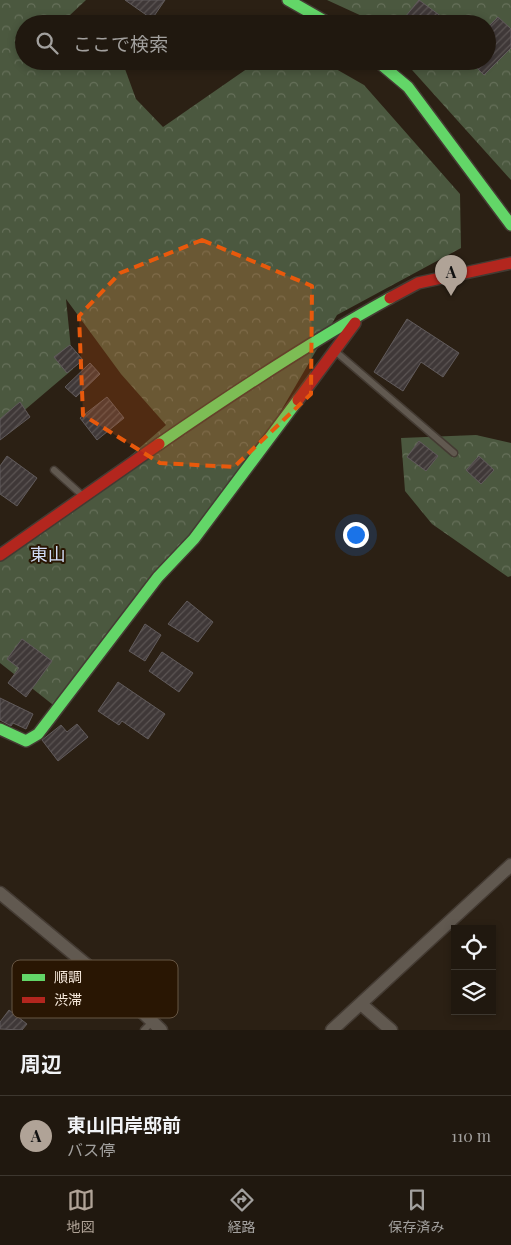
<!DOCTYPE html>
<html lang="ja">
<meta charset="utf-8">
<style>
:root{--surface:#20180f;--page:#2d251d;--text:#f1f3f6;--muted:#a2a09e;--line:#3d372f;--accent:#b0a397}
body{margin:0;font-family:"Playfair Display","Noto Sans JP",serif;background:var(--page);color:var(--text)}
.controls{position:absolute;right:15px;bottom:15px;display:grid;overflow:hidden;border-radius:0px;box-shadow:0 2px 8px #0003}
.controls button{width:45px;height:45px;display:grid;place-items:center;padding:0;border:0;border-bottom:1px solid var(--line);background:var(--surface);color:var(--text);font:25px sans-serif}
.you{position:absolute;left:355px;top:534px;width:18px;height:18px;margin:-12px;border:4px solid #fff;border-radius:50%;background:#1a73e8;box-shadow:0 0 0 8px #1a73e833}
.badge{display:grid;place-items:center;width:32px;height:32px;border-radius:50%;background:var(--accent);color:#111;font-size:16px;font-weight:700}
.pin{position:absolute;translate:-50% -41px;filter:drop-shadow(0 1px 2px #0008)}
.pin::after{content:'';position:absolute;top:26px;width:18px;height:15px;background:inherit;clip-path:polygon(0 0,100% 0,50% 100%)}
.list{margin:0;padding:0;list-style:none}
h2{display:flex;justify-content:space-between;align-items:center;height:65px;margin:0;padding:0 20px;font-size:21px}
h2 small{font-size:16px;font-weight:400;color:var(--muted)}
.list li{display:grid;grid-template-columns:32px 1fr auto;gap:15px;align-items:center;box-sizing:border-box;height:80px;padding:0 20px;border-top:1px solid var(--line)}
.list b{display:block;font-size:19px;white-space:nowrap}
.list p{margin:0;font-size:16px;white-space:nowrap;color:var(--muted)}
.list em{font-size:16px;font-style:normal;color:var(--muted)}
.icon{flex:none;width:28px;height:28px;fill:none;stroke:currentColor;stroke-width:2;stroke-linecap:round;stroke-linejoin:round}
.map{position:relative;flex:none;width:511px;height:1030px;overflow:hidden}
.search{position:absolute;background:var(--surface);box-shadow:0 2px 8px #0003;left:15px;right:15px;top:15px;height:55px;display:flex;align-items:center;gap:12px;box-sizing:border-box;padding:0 18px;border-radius:28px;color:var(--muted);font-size:19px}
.sheet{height:145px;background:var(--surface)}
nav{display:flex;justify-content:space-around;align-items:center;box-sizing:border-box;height:70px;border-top:1px solid var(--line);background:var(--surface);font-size:14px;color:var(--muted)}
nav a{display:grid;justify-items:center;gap:2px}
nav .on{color:var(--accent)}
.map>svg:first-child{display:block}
.forest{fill:url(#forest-crowns)}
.building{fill:url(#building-hatch);stroke:#615b5c}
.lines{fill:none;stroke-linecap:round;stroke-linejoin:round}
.lane-casing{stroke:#443b33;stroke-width:9}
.street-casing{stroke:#443b33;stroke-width:15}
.fast-casing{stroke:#443b33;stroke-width:14}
.jam-casing{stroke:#443b33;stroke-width:14}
.lane{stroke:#615950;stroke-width:6}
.street{stroke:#615950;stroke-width:12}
.fast{stroke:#63d668;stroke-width:11}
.jam{stroke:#b3261e;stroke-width:11}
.marked{fill:#e8590c;fill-opacity:0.2;stroke:#e8590c;stroke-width:4;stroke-dasharray:10 6;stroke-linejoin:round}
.labels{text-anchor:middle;stroke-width:4;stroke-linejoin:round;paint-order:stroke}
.quarter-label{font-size:18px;fill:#d1dcf7;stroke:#291603}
.key{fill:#291603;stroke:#675644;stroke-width:1}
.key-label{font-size:14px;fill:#f7eadd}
</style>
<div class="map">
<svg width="511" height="1030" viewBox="0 0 511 1030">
<defs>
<pattern id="forest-crowns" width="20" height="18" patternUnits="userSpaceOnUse" patternTransform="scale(1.25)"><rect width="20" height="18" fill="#4b583f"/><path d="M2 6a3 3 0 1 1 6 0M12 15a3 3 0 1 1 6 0" fill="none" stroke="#66705a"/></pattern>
<pattern id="building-hatch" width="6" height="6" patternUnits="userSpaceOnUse" patternTransform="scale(1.25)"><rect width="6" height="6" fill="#3f3838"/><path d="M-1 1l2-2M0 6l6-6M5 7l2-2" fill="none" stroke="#5c5554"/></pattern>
</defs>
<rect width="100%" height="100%" fill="#2b2014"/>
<path class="forest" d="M 0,0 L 86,0 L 69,16 L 69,24 L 24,24 L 24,61 L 97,61 L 125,69 L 136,99 L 163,127 L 258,61 L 322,61 L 364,85 L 460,194 L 461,248 L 337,315 L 254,457 L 57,708 L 0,663 L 0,555 L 84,496 L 166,425 L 121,374 L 66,299 L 73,369 L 0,431 Z
M 327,0 L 511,0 L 511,180 L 404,61 L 487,61 L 487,24 L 370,24 L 364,17 Z
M 476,435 L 511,443 L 511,576 L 508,577 L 432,524 L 405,491 L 401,438 Z"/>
<path class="building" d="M 125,0 L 165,0 L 152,19 Z
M 419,0 L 446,20 L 443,24 L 403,24 L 401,22 Z
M 498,17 L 511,29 L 511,48 L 484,75 L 470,61 L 487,61 L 487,28 Z
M 407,319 L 459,353 L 443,377 L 421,362 L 403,391 L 374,372 Z
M 70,345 L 83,360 L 67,373 L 54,357 Z
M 90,363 L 100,374 L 76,397 L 65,387 Z
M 107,397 L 124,418 L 97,440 L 80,418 Z
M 20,402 L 30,417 L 0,440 L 0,419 Z
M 419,441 L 438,456 L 426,471 L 407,457 Z
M 7,456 L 37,478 L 17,506 L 0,494 L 0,466 Z
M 479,456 L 494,470 L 481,484 L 466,470 Z
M 187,601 L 213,622 L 198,642 L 168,624 Z
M 145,624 L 161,635 L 145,661 L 129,651 Z
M 22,639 L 52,661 L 26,697 L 8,683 L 19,668 L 7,659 Z
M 162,652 L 193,673 L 179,692 L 149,671 Z
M 118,682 L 165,714 L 148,739 L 122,721 L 119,725 L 98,711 Z
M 0,698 L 33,714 L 26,729 L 13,723 L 11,726 L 0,720 Z
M 77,724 L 88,737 L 58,761 L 42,740 L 61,725 L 67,732 Z
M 9,1010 L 27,1024 L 22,1030 L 0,1029 L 0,1022 Z"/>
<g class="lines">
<g class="lane-casing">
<path id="lane" d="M 335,351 L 454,453
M 54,470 L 83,496
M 144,1030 L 153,1021"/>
</g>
<g class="street-casing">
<path id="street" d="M 0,893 L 134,1004 L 161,1030
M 361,1004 L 391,1030
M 332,1030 L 511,865"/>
</g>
<g class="fast-casing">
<path id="fast" d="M 288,0 L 330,24
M 377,61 L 408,87 L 511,225
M 159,444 C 233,393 310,342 390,298
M 0,729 L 26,741 L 38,734 L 158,577 L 194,539 L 298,400"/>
</g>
<g class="jam-casing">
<path id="jam" d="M 390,298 L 418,283 L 511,263
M 298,400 L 355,323
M 0,555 L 159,444"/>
</g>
<use href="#lane" class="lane"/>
<use href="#street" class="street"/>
<use href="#fast" class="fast"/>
<use href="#jam" class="jam"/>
</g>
<path class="marked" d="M 202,240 L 312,286 L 311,394 L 234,467 L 160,463 L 83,415 L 79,316 L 120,273 Z"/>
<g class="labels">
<g class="quarter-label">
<text x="48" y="561">東山</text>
</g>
</g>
<rect x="12" y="960" width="166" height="58" rx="8" class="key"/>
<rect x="22" y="974" width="23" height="7" fill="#63d668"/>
<rect x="22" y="997" width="23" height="6" fill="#b3261e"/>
<g class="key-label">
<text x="54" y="982">順調</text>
<text x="54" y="1005">渋滞</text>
</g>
</svg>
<div class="controls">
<button><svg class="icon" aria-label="locate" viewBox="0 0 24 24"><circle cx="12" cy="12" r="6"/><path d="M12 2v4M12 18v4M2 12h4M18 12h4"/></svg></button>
<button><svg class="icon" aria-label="layers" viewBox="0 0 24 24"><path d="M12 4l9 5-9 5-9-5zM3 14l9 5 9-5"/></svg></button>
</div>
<div class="you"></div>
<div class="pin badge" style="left:451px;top:296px">A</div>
<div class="search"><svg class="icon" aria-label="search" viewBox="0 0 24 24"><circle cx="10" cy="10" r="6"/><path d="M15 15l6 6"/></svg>ここで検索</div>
</div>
<section class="sheet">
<h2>周辺<small></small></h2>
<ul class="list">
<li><span class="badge">A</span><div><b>東山旧岸邸前</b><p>バス停</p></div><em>110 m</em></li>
</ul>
</section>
<nav>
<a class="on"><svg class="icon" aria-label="map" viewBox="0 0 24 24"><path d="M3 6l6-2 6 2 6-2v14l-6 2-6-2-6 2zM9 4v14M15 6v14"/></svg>地図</a>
<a><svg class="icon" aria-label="directions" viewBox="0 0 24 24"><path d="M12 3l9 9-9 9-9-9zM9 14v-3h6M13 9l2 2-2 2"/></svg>経路</a>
<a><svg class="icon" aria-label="saved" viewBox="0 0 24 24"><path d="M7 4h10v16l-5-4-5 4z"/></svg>保存済み</a>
</nav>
